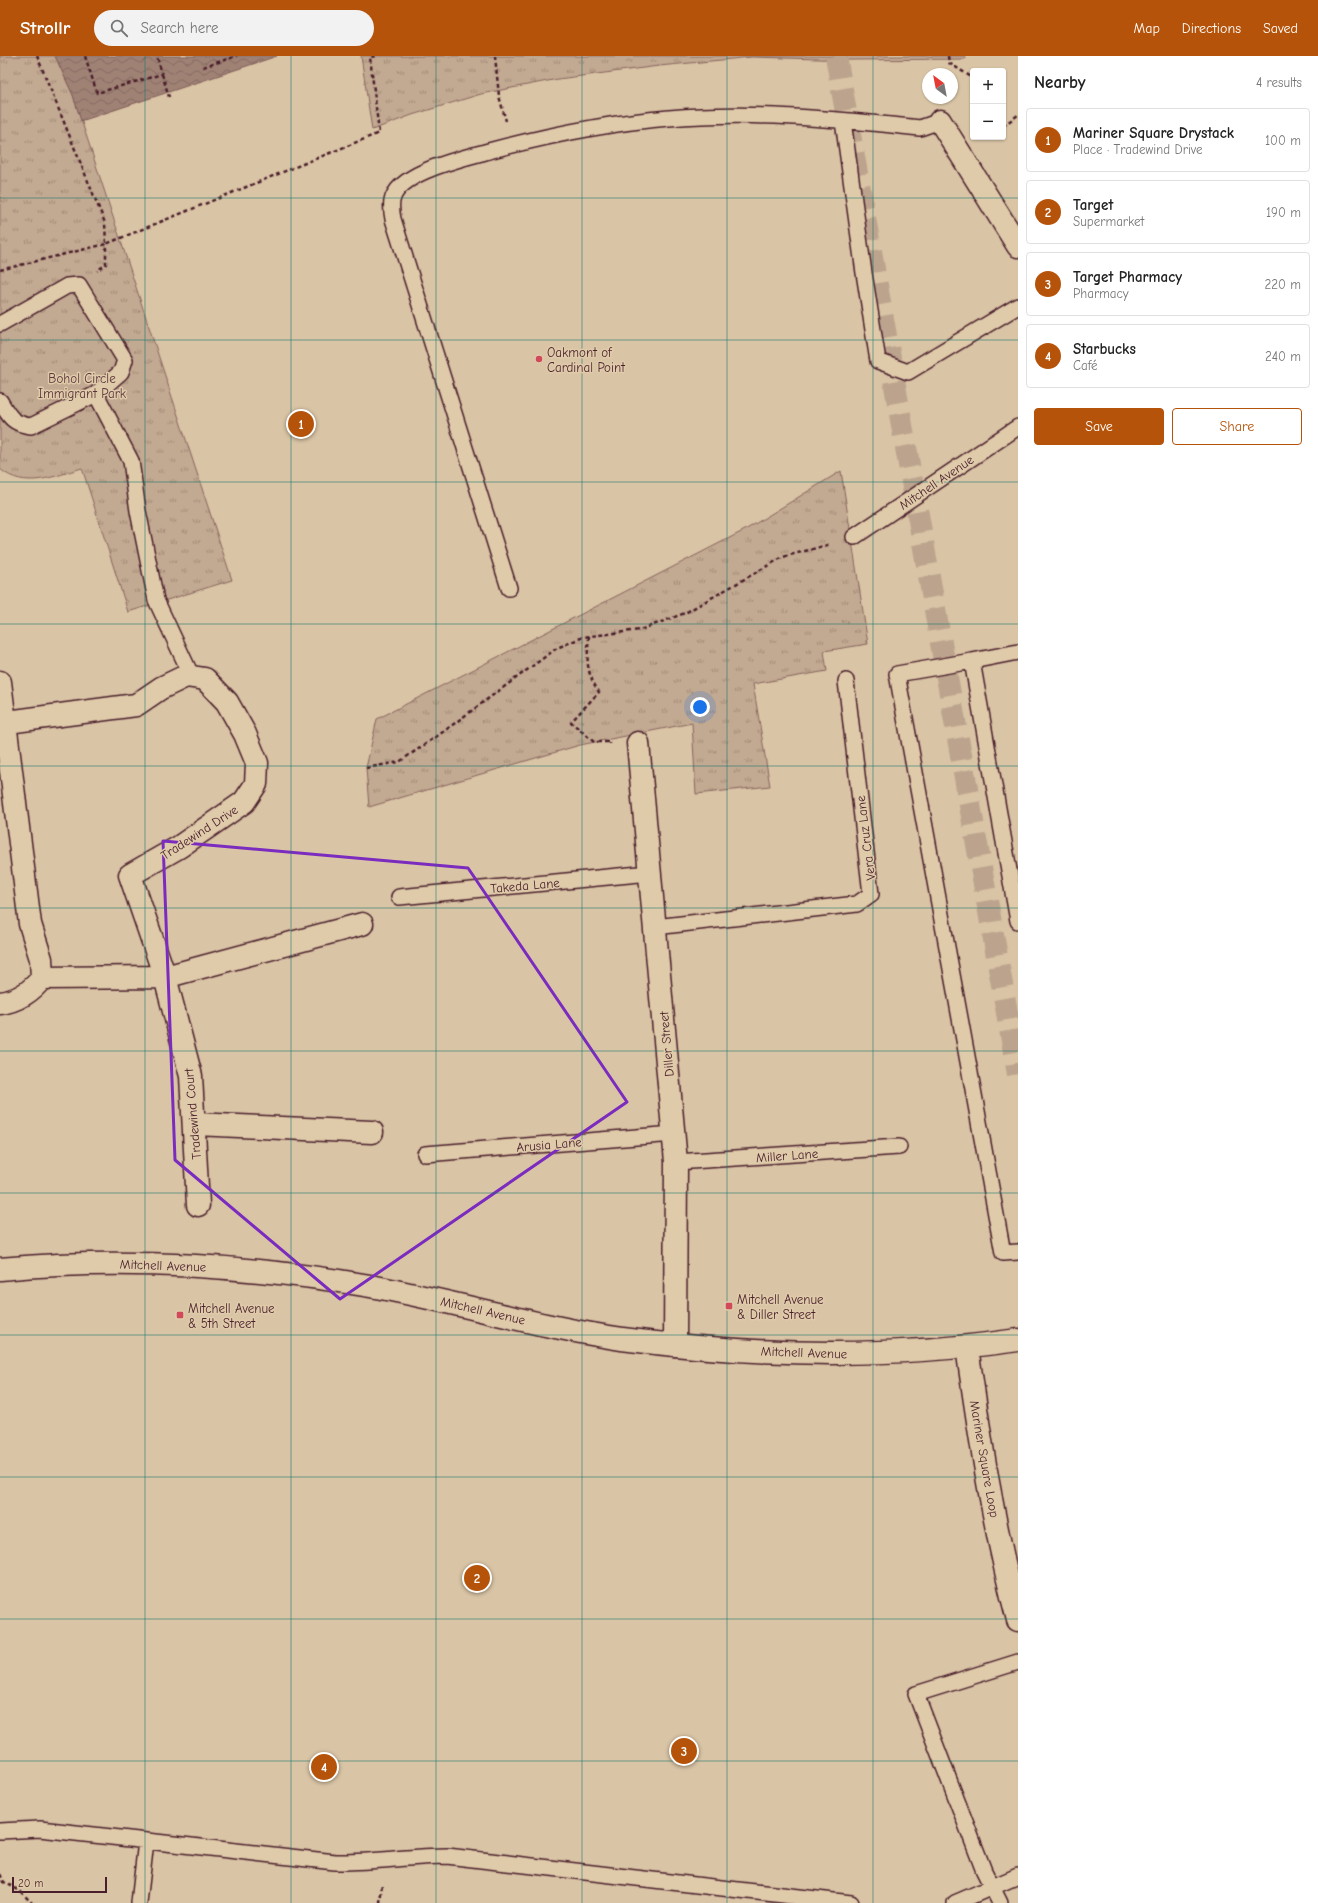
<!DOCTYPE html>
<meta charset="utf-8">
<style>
:root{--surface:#fff;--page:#f2f2f2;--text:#222;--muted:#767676;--line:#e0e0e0;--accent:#b45309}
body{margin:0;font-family:"Comic Neue",sans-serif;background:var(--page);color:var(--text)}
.controls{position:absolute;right:12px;top:12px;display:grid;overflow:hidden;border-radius:4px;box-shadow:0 1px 3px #0004}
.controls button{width:36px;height:36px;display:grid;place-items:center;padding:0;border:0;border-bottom:1px solid var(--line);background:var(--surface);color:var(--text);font:20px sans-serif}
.compass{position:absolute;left:922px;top:12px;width:36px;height:36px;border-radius:50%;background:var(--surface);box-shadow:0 1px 3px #0004;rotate:328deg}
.scale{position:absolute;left:12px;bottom:10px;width:95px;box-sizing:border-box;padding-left:4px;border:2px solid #4a1f2b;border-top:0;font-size:11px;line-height:14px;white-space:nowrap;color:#4a1f2b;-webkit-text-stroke:3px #dfcbaa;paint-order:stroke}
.you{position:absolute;left:700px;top:651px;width:14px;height:14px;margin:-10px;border:3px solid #fff;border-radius:50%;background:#1a73e8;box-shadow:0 0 0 6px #1a73e833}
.badge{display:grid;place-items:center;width:26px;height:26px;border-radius:50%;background:var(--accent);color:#fff;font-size:13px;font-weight:700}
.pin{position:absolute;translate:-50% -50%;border:2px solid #fff;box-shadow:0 1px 4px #0006}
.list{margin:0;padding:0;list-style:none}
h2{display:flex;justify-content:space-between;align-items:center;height:52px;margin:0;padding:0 16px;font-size:17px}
h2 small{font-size:13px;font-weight:400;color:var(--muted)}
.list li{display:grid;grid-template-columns:26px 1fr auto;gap:12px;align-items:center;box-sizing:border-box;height:64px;margin:0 8px 8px;padding:0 8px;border:1px solid var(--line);border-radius:4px}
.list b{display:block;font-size:15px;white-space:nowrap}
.list p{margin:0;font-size:13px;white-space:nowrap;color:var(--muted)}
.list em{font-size:13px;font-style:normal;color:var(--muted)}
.actions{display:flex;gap:8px;padding:12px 16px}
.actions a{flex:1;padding:9px 0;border:1px solid var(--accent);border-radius:4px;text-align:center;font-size:14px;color:var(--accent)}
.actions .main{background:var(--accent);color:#fff}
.icon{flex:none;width:22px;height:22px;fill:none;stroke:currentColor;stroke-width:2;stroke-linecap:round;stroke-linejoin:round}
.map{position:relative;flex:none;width:1018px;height:1847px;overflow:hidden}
header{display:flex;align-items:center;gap:24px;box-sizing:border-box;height:56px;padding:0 20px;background:var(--accent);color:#fff}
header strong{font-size:19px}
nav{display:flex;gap:22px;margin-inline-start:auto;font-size:14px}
.search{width:280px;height:36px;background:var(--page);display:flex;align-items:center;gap:10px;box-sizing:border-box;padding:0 14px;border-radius:22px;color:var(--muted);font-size:15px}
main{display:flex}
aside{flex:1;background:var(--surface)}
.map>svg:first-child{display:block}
.park{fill:url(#park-tufts);stroke:#86645e}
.water{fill:url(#water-waves);stroke:#7e5a57}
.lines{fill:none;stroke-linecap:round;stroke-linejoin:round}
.primary-tunnel{stroke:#bca38d;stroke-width:22;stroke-dasharray:22 11;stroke-linecap:butt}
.lane-casing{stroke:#4a1f2b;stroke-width:18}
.street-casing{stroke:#4a1f2b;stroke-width:25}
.secondary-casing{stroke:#4a1f2b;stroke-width:25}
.path{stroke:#4a1f2b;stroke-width:2.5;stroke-dasharray:4 3;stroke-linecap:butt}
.lane{stroke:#dfcbaa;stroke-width:15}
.street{stroke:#dfcbaa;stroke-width:22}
.secondary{stroke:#dfcbaa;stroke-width:22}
.marked{fill:none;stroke:#7b2cbf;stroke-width:3;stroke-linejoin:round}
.grid{fill:none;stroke:#0f766e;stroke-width:1;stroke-opacity:0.55}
.poi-dot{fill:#d1495b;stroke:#dfcbaa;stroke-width:1.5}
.labels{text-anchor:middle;stroke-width:3;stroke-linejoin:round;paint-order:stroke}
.poi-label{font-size:13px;fill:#4a1f2b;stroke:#dfcbaa;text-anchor:start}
.park-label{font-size:13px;fill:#5c343a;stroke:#dfcbaa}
.street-label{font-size:13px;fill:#4a1f2b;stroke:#dfcbaa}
</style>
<header>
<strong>Strollr</strong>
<div class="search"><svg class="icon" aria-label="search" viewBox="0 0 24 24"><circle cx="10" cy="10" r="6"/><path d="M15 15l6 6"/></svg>Search here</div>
<nav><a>Map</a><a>Directions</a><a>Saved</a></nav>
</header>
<main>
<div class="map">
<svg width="1018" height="1847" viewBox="0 0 1018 1847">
<defs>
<pattern id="park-tufts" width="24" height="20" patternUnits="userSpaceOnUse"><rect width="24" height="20" fill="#c2a991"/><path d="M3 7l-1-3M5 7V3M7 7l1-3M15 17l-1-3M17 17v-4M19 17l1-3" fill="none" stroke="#a08977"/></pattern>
<pattern id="water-waves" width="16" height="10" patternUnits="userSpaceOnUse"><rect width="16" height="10" fill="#a08275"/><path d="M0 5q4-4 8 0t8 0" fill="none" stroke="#846a60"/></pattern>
</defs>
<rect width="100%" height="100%" fill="#d9c4a5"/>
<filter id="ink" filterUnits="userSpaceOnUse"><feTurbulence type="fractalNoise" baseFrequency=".025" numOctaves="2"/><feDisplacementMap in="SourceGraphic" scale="8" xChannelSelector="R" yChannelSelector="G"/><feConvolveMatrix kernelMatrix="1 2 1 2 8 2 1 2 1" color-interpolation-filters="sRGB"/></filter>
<g filter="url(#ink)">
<path class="park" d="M 0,0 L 55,0 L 73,39 L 232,524 L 128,556 L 82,412 C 55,420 25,434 0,413 Z
M 361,0 L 965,0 L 965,3 L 850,4 L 752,1 L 659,10 L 558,23 L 481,38 L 412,59 L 372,74 Z
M 841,415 L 868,588 L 824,595 L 827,615 L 753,628 L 770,730 L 696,738 L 692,667 L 580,689 L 369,751 L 366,712 L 377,663 L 745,474 Z"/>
<path class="water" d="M 55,0 L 277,0 L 81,65 L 73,39 Z"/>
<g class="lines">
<path class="primary-tunnel" d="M 836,0 L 1018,1018"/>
<g class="lane-casing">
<path id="lane" d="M 843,65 L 864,217 L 878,305 L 908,316 L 1018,250
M 0,268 L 67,230 L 79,229 L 125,304 L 121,316 L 96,338 L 31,370 C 12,368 9,360 0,345
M 96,338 L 131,405 L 138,455 L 156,544 L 192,621
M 854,481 L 1018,371
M 509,532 L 393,163 C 392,158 391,151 392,145 C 397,117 460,103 485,96 C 545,80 607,67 669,62 C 752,55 837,63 920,72 L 940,65
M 972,605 L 1018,596
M 399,841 L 650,817
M 1018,865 L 972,605 L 897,618 L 1003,1197 L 1018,1196
M 655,871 L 857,848 L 871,838 L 846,625
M 425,1098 L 674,1078
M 676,1106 L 899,1091
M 0,1775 L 40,1773 L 335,1806 C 373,1807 409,1800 447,1800 L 851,1847
M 139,1847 L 146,1785
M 955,1847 L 1018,1820
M 1000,1847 L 984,1815 L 916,1638 L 1018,1606"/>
</g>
<g class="street-casing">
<path id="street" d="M 0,626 L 30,868 L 41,903 L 42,922
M 0,667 L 136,649 L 161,632 L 186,620 L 205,623 L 227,646 L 245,678 L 257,707 L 256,728 L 244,746 L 179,791 L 130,819 L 165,921 L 42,922 C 32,935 17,945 0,947
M 638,687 L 676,1106 L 675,1289
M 195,1068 L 372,1076
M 198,1149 L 191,1020 L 165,921 L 362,868"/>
</g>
<g class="secondary-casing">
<path id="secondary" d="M 940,65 L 1018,190
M 0,1213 C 124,1202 247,1209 370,1230 C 454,1245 537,1271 622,1283 C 754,1300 886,1303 1018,1284
M 967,1291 C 980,1383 994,1474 1018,1564"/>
</g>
<path class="path" d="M 37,0 L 105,167 L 106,188 L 379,77 L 370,1 L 378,0
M 85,0 L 97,37 L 162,18 L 157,0
M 495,0 L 499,40 L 506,65
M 948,0 L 949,7 L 973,22
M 203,11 L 237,0
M 162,18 L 169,41
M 1003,70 L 1018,59
M 0,214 L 106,188 L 106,208 L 97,215
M 589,580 C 587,604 585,615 599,636 L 571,666 L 594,686 L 610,686 L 610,688
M 366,712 L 399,706 L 436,681 L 557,592 L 583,581 L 640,574 L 685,557 L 783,501 L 831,488
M 0,1818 L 4,1826 L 20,1835 L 32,1847
M 380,1847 L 382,1827"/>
<use href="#lane" class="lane"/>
<use href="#street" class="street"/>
<use href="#secondary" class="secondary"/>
</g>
</g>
<path class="marked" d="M 163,785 L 468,812 L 627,1046 L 340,1243 L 175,1104 Z"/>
<path class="grid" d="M 145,0 L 145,1847M 291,0 L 291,1847M 436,0 L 436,1847M 582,0 L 582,1847M 727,0 L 727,1847M 873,0 L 873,1847M 0,142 L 1018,142M 0,284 L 1018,284M 0,426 L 1018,426M 0,568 L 1018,568M 0,710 L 1018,710M 0,852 L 1018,852M 0,995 L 1018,995M 0,1137 L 1018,1137M 0,1279 L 1018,1279M 0,1421 L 1018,1421M 0,1563 L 1018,1563M 0,1705 L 1018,1705"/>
<g class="poi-dot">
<circle cx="539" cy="303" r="4"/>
<rect x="725" y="1246" width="8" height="8" rx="2"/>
<rect x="176" y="1255" width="8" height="8" rx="2"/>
</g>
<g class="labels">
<g class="poi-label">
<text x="547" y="301">Oakmont of<tspan x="547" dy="15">Cardinal Point</tspan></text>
<text x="737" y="1248">Mitchell Avenue<tspan x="737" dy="15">&amp; Diller Street</tspan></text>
<text x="188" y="1257">Mitchell Avenue<tspan x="188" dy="15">&amp; 5th Street</tspan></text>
</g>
<g class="park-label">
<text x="82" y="327">Bohol Circle<tspan x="82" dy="15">Immigrant Park</tspan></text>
</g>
<g class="street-label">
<text transform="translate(936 426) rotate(-34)" y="5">Mitchell Avenue</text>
<text transform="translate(199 776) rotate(-33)" y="5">Tradewind Drive</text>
<text transform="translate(865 782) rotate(-97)" y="5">Vera Cruz Lane</text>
<text transform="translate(525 829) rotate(-5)" y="5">Takeda Lane</text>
<text transform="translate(666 988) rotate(-95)" y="5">Diller Street</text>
<text transform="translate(192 1058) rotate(-95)" y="5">Tradewind Court</text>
<text transform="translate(549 1088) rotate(-5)" y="5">Arusia Lane</text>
<text transform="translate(787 1099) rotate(-4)" y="5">Miller Lane</text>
<text transform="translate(163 1209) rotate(2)" y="5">Mitchell Avenue</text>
<text transform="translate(483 1254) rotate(13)" y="5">Mitchell Avenue</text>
<text transform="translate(804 1296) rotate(2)" y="5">Mitchell Avenue</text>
<text transform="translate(985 1403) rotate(80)" y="5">Mariner Square Loop</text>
</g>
</g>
</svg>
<div class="controls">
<button>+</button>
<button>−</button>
</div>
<svg class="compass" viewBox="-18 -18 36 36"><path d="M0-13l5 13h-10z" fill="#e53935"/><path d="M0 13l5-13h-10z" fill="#767676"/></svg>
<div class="scale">20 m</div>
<div class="you"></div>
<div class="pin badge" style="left:301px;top:368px">1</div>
<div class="pin badge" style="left:477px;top:1522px">2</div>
<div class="pin badge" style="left:684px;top:1695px">3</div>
<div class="pin badge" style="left:324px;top:1711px">4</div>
</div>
<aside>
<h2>Nearby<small>4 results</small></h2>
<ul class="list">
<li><span class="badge">1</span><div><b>Mariner Square Drystack</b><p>Place · Tradewind Drive</p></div><em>100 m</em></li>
<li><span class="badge">2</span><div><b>Target</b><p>Supermarket</p></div><em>190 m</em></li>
<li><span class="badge">3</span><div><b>Target Pharmacy</b><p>Pharmacy</p></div><em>220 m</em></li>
<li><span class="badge">4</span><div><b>Starbucks</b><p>Café</p></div><em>240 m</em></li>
</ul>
<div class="actions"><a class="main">Save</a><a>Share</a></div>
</aside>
</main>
